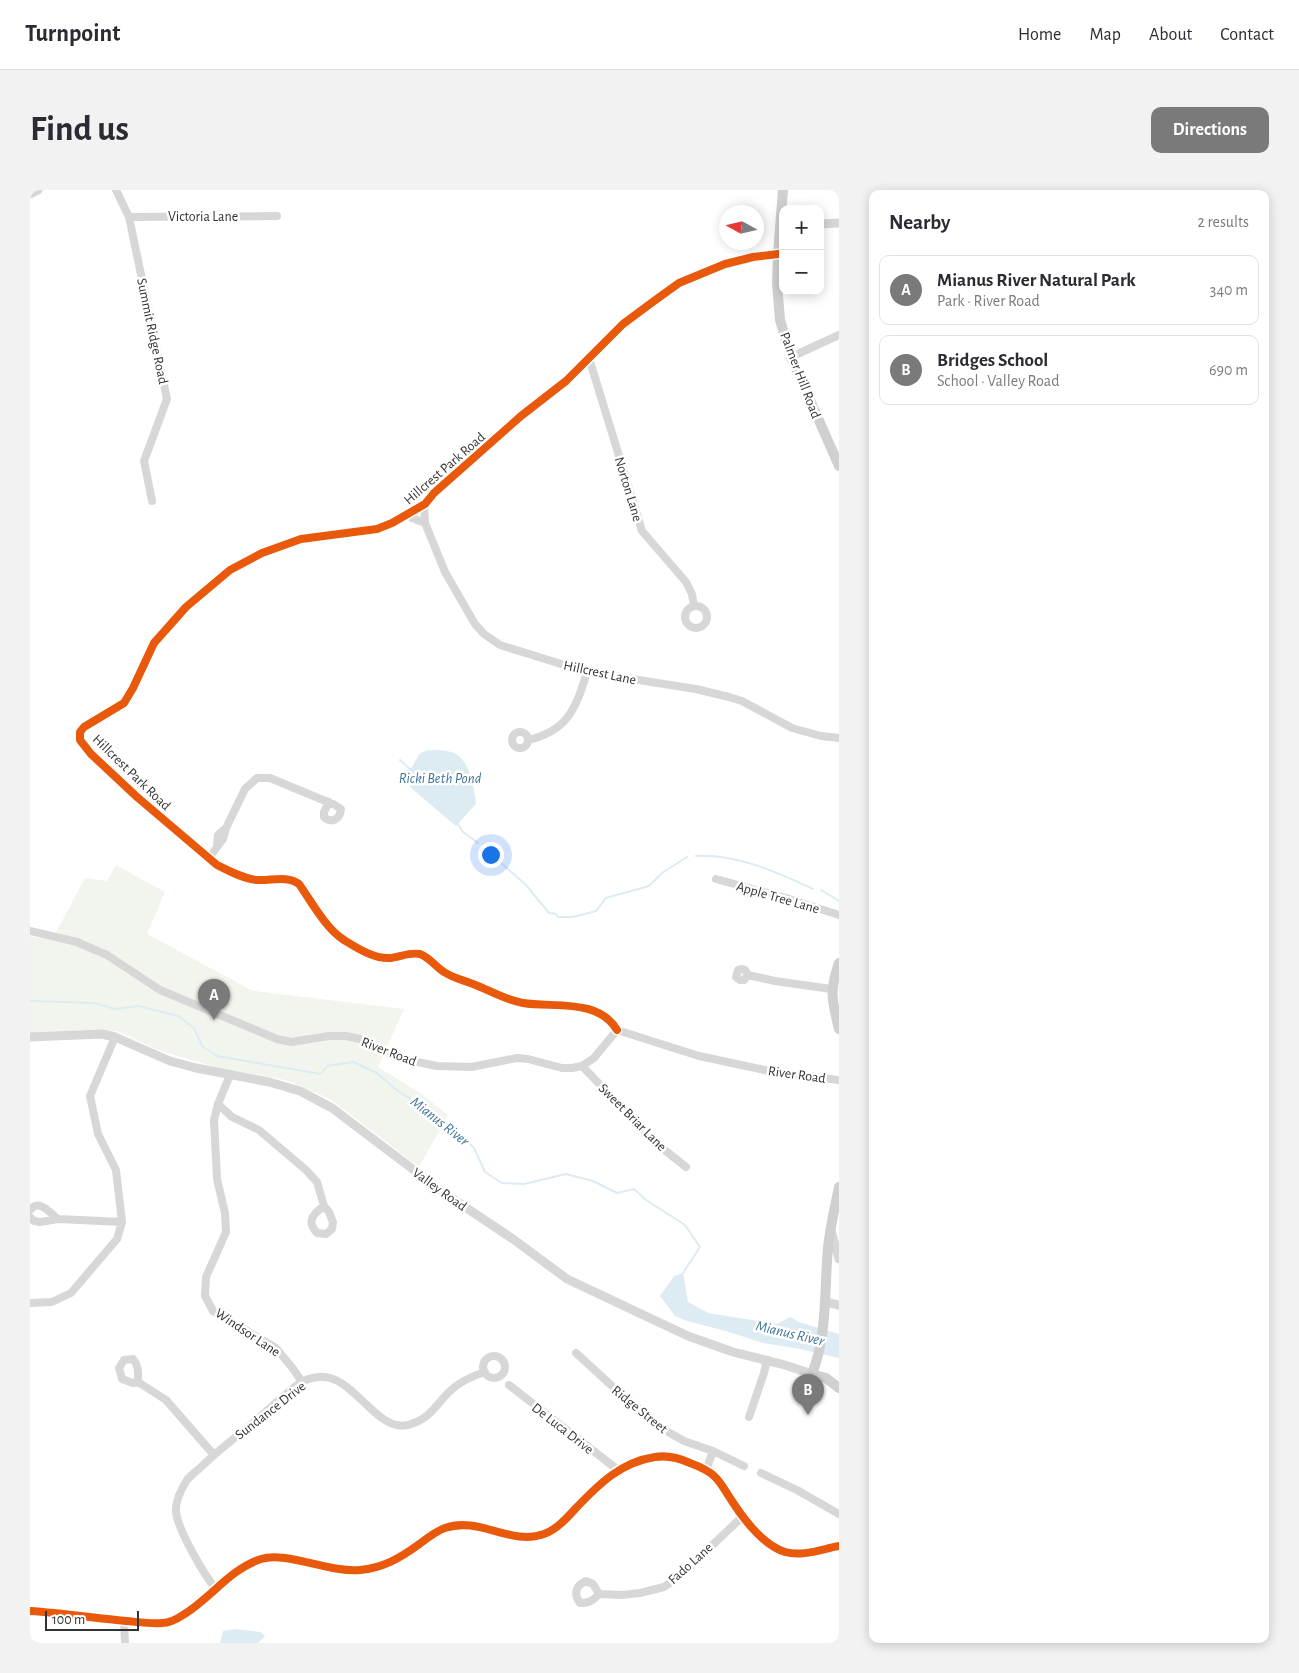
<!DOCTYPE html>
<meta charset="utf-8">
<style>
:root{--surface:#fff;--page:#f2f2f3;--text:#2b2b33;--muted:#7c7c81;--line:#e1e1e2;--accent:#7a7a7a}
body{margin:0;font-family:"Alegreya Sans",sans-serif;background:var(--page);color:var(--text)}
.controls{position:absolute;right:15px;top:15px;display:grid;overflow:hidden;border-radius:10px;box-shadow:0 2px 12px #0003}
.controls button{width:45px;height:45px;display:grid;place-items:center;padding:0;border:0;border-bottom:1px solid var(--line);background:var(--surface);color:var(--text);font:25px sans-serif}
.compass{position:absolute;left:689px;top:15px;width:45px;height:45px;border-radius:50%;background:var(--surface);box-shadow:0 2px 12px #0003;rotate:278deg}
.scale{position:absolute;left:15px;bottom:12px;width:94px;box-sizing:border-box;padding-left:5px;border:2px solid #333;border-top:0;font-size:14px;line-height:18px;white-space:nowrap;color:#333;-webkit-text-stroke:4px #fff;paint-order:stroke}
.you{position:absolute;left:460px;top:664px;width:18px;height:18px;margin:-12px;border:4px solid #fff;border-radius:50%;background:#1a73e8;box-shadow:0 0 0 8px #1a73e833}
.badge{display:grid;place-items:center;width:32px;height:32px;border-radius:50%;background:var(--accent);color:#fff;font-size:16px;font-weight:700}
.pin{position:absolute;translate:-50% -41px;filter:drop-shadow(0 1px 2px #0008)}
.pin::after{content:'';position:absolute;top:26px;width:18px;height:15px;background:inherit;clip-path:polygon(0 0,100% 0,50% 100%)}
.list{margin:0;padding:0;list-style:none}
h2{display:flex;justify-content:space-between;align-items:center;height:65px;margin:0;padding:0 20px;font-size:21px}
h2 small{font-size:16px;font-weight:400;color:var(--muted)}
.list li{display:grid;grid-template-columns:32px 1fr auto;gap:15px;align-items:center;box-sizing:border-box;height:70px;margin:0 10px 10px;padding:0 10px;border:1px solid var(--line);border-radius:10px}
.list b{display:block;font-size:19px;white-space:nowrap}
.list p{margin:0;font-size:16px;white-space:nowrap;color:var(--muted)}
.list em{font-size:16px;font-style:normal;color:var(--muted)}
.map{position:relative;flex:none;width:809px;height:1453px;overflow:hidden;border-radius:10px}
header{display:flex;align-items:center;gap:30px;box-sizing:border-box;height:70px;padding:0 25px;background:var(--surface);border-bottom:1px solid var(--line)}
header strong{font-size:24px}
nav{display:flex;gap:28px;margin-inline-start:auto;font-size:18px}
.intro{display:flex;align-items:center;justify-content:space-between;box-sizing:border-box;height:120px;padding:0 30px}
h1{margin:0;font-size:35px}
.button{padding:12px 22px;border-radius:10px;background:var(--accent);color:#fff;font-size:18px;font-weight:700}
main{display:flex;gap:30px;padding:0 30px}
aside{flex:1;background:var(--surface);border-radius:10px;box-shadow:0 2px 12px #0003}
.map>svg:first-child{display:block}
.green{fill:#f1f5ed}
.water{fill:#ddebf3}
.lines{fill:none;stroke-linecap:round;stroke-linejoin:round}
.stream{stroke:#ddebf3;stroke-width:2}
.minor{stroke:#d7d7d7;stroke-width:8}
.tertiary{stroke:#d7d7d7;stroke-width:9}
.secondary{stroke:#d0d0d0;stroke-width:10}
.cycleway-casing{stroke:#fff;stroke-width:11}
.cycleway{stroke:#e8590c;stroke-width:8}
.labels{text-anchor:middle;stroke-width:5;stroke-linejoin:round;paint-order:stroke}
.street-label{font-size:14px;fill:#333;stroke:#fff}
.water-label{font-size:15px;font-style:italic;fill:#3f7597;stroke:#fff}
</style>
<header>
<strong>Turnpoint</strong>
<nav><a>Home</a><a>Map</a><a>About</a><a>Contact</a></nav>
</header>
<div class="intro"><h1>Find us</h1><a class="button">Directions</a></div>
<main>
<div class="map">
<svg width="809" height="1453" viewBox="0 0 809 1453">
<rect width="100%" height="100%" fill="#fff"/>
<path class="green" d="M 86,675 L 135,702 L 117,744 L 223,801 L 374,819 L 348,877 L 393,905 L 418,925 L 389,977 L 300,909 L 259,891 L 231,885 L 195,880 L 128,860 L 87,841 L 54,840 L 0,843 L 0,746 L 22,750 L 55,688 L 77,691 Z"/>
<path class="water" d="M 397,560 C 405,560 414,560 421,562 C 440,567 444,598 446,614 L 426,636 L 381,598 L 375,587 L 376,581 L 382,577 L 389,564 Z
M 653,1083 L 658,1112 L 678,1123 L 747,1134 L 760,1127 L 769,1132 L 809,1144 L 809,1168 L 770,1159 L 733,1153 L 696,1141 L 657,1131 L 645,1126 L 630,1106 L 644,1086 Z
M 206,1439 L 230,1442 L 235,1446 L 228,1453 L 190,1453 L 193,1441 Z"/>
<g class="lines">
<path class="stream" d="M 370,570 L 381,580
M 428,634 L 433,642 L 448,653
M 453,657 L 496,695 L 519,723 L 526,724 L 528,727 L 543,727 L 566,721 L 576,708 L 619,696 L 632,683 L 657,667
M 666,666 C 707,664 747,682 783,699
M 791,700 L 809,711
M 0,811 L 64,813 L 85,819 L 109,816 L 148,826 L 164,838 L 172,856 L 187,866 L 291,884 L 297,876 L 323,872 L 347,883 L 369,902 L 401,921 L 427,941 L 444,958 L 455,982 L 472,993 L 494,994 L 536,984 L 563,991 L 587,1003 L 604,999 L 616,1010 L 655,1035 L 670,1057 L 653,1083"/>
<path class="minor" d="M 86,0 L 99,27 L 137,209 L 114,271 L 122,311
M 99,27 L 247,26
M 761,167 L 809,145
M 559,168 L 612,341 L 656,392 L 662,404 L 664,416
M 394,314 L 395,333 L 415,382 L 445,434 L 454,444 L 470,455 L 557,482 L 666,499 L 699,507 L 712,511 L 762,538 L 791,546 L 809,548
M 378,325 L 382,328 L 395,333
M655 427a11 11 0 1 1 22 0a11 11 0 1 1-22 0Z
M482 550a8 8 0 1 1 16 0a8 8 0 1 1-16 0Z
M 498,550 C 538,541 546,518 557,482
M 187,656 L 188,645 L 196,638
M 179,668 L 193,649 L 196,638 L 215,599 L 227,588 L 240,588 L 305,615 L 311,619 C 310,629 302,634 294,627 L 294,622 L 299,612
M 686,689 L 756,708 L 809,725
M 0,741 L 47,752 L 63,759 L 77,765 L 130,800 L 247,849 L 261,852 L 299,846 L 316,846 L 330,849 L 373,869 L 407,876 L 441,877 L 487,868 L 498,869 L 532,878 L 542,878 L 552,876 L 564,868 L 587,840
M 718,785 L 715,780 L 712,779 L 708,780 L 706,787 L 710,790 L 714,790 L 718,785 L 745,791 L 801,799
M 587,840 C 568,808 524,818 493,813 C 475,810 459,800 443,794 C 433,790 423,788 414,782 C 406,777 399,767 390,764 C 380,762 369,767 360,768 C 344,769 327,758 314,750 C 296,739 281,711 269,694 C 257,685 241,691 227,690 C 214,689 199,681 187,675 L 107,607 L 61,564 L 50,550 L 50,542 L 54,537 L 94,513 L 103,498 L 124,453 L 156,417 L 200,380 L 232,363 L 271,349 L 347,339 L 362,333 L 395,314 L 404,303 L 491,226 L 536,191 L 593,134 L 624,111 L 649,93 L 695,74 L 723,67 L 748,64
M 587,840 L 669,866 L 739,881 L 809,890
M 552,876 L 627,954 L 656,977
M 200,885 L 188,914 L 202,927 L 229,940 L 276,980 L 287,992 L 294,1016 L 299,1022 L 303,1032 L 302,1039 L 296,1044 L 287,1043 C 276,1031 283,1024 294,1016
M 188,914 L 184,930 L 187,989 L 195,1023 L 196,1042 L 176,1087 L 175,1106 L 183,1121 L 246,1158 L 264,1180 L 272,1192
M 0,1020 C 9,1008 20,1023 28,1029
M 0,1027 L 4,1031 L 10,1032 L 28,1029 L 92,1032
M 0,1113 L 22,1112 L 41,1103 L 87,1049 L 92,1032 L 86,980 L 68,944 L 60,906 L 85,847
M 546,1163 L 581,1195 L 633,1239 L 654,1251 L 683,1261 L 714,1276
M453 1177a11 11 0 1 1 22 0a11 11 0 1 1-22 0Z
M 108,1192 C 108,1183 109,1176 103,1169 L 94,1170 L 89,1178 L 92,1189 L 103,1193 L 108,1192 L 136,1210 L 184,1265
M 479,1195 L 588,1280
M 719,1227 L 734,1183 L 737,1170
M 676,1280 L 683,1261
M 731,1283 L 767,1300 L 809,1324
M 186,1399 C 174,1385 148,1340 146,1322 C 145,1312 152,1298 157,1290 C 161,1285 167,1281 171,1277 C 190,1258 212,1243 232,1225 C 244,1215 256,1203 270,1193 C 274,1190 282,1188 288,1187 C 324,1183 345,1243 378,1235 C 400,1229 404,1217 419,1202 C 428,1193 442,1186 455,1182
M 569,1404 L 563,1394 L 556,1391 C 546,1395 543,1404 550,1413 C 559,1413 563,1411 569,1404 L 592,1405 L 610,1403 L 634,1397 L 651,1385 L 713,1326
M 0,1421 C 32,1423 64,1428 96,1431 C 108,1432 120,1434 132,1433 C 139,1433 147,1429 153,1425 C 180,1409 200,1379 231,1369 C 256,1361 300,1383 330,1380 C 353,1378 370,1368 388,1355 C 396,1349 406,1341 415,1338 C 449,1326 481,1356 514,1344 C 526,1340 537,1328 546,1318 C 569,1294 591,1272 625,1267 C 637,1265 649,1268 660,1273 C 668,1276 678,1280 684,1286 C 691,1292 695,1301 700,1308 C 712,1327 733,1355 755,1362 C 772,1367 792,1359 809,1356
M 94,1431 L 95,1453"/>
<path class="tertiary" d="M 0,4 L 8,0
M 790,34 L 809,33
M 0,847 L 72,844 L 85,847 L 140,871 L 166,878 L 239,892 L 270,901 L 302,918 L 417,1005 L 483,1049 L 537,1089 L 658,1146 L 703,1162 L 755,1175 L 782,1184
M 801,1041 L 809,1069
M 796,1112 L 809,1115"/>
<path class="secondary" d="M 753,0 L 748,64 L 747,94 L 750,130 L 761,167 L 809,276
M 809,773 C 799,801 802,811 809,839
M 809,997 C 805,1017 800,1037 798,1058 C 794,1100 798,1143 782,1184 L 796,1188 L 809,1198"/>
<g class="cycleway-casing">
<path id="cycleway" d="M 587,840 C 568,808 524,818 493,813 C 475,810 459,800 443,794 C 433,790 423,788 414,782 C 406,777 399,767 390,764 C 380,762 369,767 360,768 C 344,769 327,758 314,750 C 296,739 281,711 269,694 C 257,685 241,691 227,690 C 214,689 199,681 187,675 L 107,607 L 61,564 L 50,550 L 50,542 L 54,537 L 94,513 L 103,498 L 124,453 L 156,417 L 200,380 L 232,363 L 271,349 L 347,339 L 362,333 L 395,314 L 404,303 L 491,226 L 536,191 L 593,134 L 624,111 L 649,93 L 695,74 L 723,67 L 748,64
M 0,1421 C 32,1423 64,1428 96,1431 C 108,1432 120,1434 132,1433 C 139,1433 147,1429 153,1425 C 180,1409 200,1379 231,1369 C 256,1361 300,1383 330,1380 C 353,1378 370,1368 388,1355 C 396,1349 406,1341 415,1338 C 449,1326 481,1356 514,1344 C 526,1340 537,1328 546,1318 C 569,1294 591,1272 625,1267 C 637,1265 649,1268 660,1273 C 668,1276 678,1280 684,1286 C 691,1292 695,1301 700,1308 C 712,1327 733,1355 755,1362 C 772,1367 792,1359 809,1356"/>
</g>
<use href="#cycleway" class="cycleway"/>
</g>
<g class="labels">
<g class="street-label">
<text x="173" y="31">Victoria Lane</text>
<text transform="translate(123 141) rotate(78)" y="5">Summit Ridge Road</text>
<text transform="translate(771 185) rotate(69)" y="5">Palmer Hill Road</text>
<text transform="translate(414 278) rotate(-41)" y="5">Hillcrest Park Road</text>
<text transform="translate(599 299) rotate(73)" y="5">Norton Lane</text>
<text transform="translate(570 482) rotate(12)" y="5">Hillcrest Lane</text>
<text transform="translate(102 582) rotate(44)" y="5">Hillcrest Park Road</text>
<text transform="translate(748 707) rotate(16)" y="5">Apple Tree Lane</text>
<text transform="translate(359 861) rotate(21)" y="5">River Road</text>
<text transform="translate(767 884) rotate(8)" y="5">River Road</text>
<text transform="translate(603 927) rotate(45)" y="5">Sweet Briar Lane</text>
<text transform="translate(410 999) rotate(36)" y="5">Valley Road</text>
<text transform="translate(218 1142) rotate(34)" y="5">Windsor Lane</text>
<text transform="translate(610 1219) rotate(39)" y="5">Ridge Street</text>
<text transform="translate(240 1220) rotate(-38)" y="5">Sundance Drive</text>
<text transform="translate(533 1238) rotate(38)" y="5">De Luca Drive</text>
<text transform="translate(660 1373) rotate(-42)" y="5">Fado Lane</text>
</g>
<g class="water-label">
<text x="410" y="593">Ricki Beth Pond</text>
<text transform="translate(410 931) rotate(38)" y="5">Mianus River</text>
<text transform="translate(760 1143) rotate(13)" y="5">Mianus River</text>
</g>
</g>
</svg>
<div class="controls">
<button>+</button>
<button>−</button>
</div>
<svg class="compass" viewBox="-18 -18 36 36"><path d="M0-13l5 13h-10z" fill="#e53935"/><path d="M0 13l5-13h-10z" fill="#7c7c81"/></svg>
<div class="scale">100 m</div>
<div class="you"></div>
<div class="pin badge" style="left:184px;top:830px">A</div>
<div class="pin badge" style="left:778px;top:1225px">B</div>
</div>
<aside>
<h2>Nearby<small>2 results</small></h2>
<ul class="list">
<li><span class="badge">A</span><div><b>Mianus River Natural Park</b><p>Park · River Road</p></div><em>340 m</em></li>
<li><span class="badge">B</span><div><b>Bridges School</b><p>School · Valley Road</p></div><em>690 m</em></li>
</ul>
</aside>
</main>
